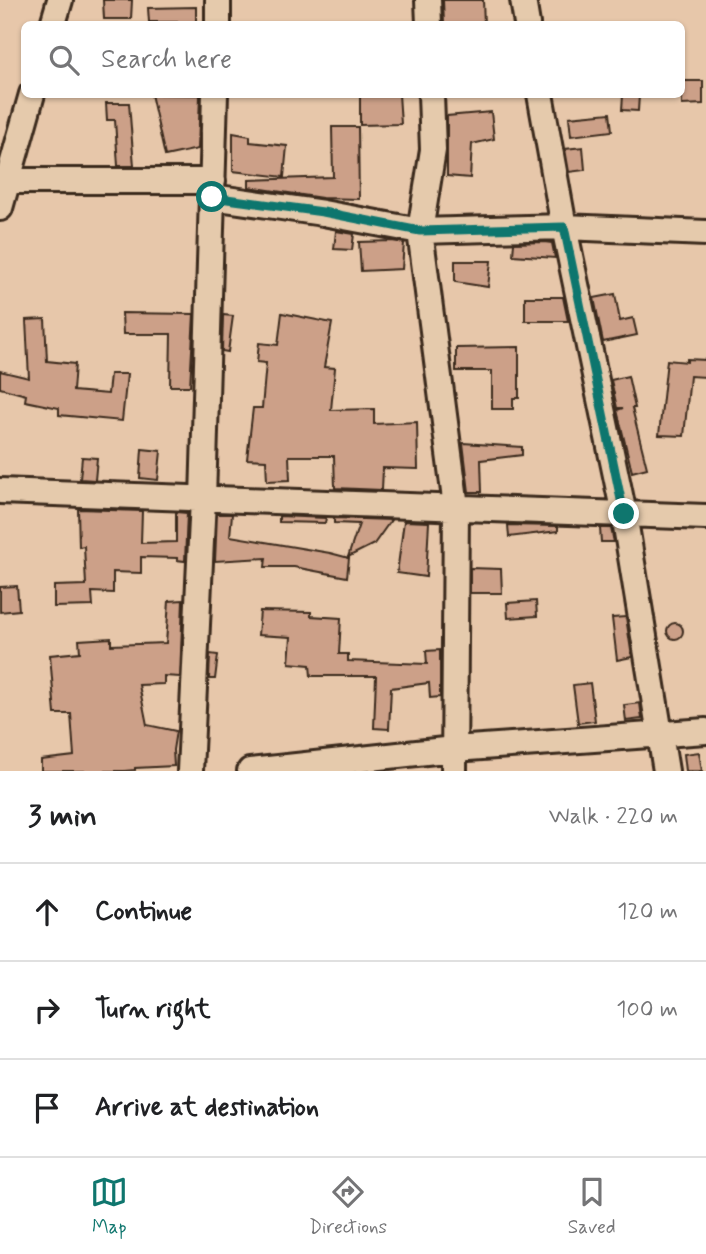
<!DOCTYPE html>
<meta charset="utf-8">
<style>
:root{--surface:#fff;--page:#f2f2f2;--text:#202124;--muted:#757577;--line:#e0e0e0;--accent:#0f766e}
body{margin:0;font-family:Mynerve,sans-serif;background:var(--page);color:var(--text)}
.stop{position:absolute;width:21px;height:21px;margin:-16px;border:5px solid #0f766e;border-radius:50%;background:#fff}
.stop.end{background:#0f766e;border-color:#fff;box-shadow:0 2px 7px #0008}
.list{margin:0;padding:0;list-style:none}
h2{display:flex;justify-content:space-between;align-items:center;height:91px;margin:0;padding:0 28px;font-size:30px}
h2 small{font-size:23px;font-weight:400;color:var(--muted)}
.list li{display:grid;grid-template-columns:46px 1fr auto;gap:21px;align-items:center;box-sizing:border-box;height:98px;padding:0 28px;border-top:2px solid var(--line)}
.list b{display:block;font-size:26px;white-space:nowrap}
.list em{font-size:23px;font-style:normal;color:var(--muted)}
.icon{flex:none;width:38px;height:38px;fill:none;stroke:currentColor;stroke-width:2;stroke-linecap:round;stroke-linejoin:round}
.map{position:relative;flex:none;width:706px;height:771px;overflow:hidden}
.search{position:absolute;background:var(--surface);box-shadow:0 2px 5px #0004;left:21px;right:21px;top:21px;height:77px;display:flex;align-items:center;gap:18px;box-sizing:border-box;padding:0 24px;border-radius:10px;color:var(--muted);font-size:26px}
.sheet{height:385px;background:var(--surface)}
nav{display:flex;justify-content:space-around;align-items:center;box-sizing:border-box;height:98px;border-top:2px solid var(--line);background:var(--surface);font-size:19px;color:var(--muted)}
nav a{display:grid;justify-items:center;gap:4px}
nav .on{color:var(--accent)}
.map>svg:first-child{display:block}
.building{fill:#cca088;stroke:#3b2a1e;stroke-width:2}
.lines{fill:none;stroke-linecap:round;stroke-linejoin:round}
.minor-casing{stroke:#3b2a1e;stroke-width:30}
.minor{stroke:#e5caac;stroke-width:24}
.route{stroke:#0f766e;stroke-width:9}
</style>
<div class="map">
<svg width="706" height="771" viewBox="0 0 706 771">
<rect width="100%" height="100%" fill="#e7c7aa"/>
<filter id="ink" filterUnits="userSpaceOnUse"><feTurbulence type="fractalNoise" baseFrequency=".0143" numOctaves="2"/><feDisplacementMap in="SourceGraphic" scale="14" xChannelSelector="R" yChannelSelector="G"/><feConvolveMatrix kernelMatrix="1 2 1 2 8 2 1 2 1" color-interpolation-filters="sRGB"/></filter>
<g filter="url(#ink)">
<path class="building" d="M 103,0 L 132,0 L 131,19 L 104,19 Z
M 443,0 L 483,0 L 484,24 L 444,24 Z
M 196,7 L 196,22 L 149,22 L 148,8 Z
M 682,81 L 703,81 L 703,104 L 682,105 Z
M 151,94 L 200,95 L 198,149 L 165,156 Z
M 360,94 L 399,94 L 401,124 L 360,125 Z
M 623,95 L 639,95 L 638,111 L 622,110 Z
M 106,103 L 129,103 L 134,166 L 118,166 L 115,120 L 107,120 Z
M 491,112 L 494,139 L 472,144 L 470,178 L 447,176 L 447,116 Z
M 610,113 L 612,131 L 571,136 L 569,117 Z
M 332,127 L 358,127 L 359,199 L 322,198 L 249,187 L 249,180 L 333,177 Z
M 233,133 L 250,136 L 250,142 L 287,146 L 284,177 L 233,171 Z
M 583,147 L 585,170 L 569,172 L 565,149 Z
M 336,231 L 354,234 L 352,250 L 334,249 Z
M 392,241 L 404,243 L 402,269 L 361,271 L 359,242 Z
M 544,242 L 552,243 L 555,258 L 513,255 L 514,243 Z
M 455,261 L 491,261 L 488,287 L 455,282 Z
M 615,294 L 620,321 L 633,318 L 637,335 L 603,342 L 594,298 Z
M 525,297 L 563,297 L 568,321 L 525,321 Z
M 122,313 L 194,314 L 190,386 L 170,386 L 171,334 L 123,334 Z
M 282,313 L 332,323 L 324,367 L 335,368 L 331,410 L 374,409 L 374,424 L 417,422 L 418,469 L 383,468 L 382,490 L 335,488 L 334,456 L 289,456 L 290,480 L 267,481 L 266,460 L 247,459 L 253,408 L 262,408 L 266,363 L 257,362 L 259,343 L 278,345 Z
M 223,315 L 233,316 L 228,352 L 222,351 Z
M 45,319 L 47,361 L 75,364 L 73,391 L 108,394 L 110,374 L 127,374 L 122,421 L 59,415 L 59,408 L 25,401 L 26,395 L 0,388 L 0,371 L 29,378 L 26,320 Z
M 519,347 L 519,398 L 513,398 L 513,409 L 492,409 L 492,371 L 456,371 L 456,348 Z
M 687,359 L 706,360 L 706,377 L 690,376 L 684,436 L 659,435 L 667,360 L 687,362 Z
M 628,376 L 635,408 L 632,408 L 647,468 L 632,472 L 617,410 L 623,408 L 617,408 L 611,380 Z
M 463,443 L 522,447 L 522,455 L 481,460 L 482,492 L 469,492 Z
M 142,449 L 161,451 L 158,480 L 140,478 Z
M 82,457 L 97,458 L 95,480 L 80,479 Z
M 78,509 L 142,511 L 141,543 L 176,542 L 176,512 L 187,513 L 185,561 L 177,560 L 177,558 L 141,557 L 141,573 L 113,572 L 113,593 L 92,592 L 93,606 L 54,607 L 54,586 L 86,585 L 84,546 L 79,547 Z
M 217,514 L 232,514 L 230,536 L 330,553 L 349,558 L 347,577 L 294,567 L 265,567 L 266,558 L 215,561 Z
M 279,516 L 326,518 L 325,523 L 279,522 Z
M 334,518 L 391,520 L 374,544 L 348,557 L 359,524 L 334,523 Z
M 404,521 L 429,522 L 426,577 L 397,573 Z
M 508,525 L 558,526 L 558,531 L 509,537 Z
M 600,528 L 611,528 L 614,542 L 601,542 Z
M 470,568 L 501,569 L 502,593 L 470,593 Z
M 17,586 L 19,610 L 0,612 L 0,587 Z
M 183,600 L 180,677 L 164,676 L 164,684 L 139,685 L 147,725 L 176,731 L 173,750 L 174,766 L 135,768 L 135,770 L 124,771 L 41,771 L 41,760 L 74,756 L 71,714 L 55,714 L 50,655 L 80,652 L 79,640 L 111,638 L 111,645 L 166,643 L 169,601 Z
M 536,601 L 537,616 L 508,618 L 507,603 Z
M 260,611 L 311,612 L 311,616 L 341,618 L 339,654 L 348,654 L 348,661 L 427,664 L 426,651 L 440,650 L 440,697 L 430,698 L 429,683 L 391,688 L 389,729 L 374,728 L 376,676 L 311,676 L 310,665 L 289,663 L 291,637 L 258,635 Z
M 626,617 L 632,657 L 617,660 L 612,618 Z
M667 631a8 8 0 1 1 16 0a8 8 0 1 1-16 0Z
M 210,654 L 218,655 L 215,679 L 209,679 Z
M 590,683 L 595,721 L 578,723 L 573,685 Z
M 640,703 L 642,719 L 626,721 L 624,705 Z
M 699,752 L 702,771 L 686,771 L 684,754 Z"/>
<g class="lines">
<g class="minor-casing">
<path id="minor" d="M 428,0 L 429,24
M 523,0 L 527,24
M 53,24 L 60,0
M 218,24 L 218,0
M 431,94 L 433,150 L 420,231 L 456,507 L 454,771
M 540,94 L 564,227 L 624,514 L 666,771
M 0,181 L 213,181
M 212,197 L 323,213 L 420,231 L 564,227 L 706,233
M 0,208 L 32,94
M 0,491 L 706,517
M 190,771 L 203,499 L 215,94
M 250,771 L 454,749 L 706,731"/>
</g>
<use href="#minor" class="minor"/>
</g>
</g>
<g class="lines" filter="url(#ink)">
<path class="route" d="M 212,197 L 323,212 L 420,231 L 564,227 L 624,514"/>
</g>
</svg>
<div class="stop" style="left:212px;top:197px"></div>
<div class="stop end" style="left:624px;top:514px"></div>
<div class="search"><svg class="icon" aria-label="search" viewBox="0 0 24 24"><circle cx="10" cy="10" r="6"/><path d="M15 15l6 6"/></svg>Search here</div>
</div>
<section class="sheet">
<h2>3 min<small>Walk · 220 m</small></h2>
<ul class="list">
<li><svg class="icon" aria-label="ahead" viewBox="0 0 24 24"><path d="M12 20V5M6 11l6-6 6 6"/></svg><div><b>Continue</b></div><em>120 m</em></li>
<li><svg class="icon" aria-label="right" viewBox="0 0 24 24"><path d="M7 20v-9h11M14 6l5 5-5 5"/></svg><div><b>Turn right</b></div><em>100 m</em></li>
<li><svg class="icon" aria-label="arrive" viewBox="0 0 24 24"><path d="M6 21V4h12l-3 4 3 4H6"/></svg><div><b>Arrive at destination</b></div></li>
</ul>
</section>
<nav>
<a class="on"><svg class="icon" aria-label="map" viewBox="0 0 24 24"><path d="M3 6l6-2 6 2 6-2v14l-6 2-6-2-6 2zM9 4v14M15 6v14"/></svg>Map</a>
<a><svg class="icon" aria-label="directions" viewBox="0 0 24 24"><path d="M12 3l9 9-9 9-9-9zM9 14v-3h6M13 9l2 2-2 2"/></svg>Directions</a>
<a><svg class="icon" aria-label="saved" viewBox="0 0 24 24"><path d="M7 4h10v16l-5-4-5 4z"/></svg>Saved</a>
</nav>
